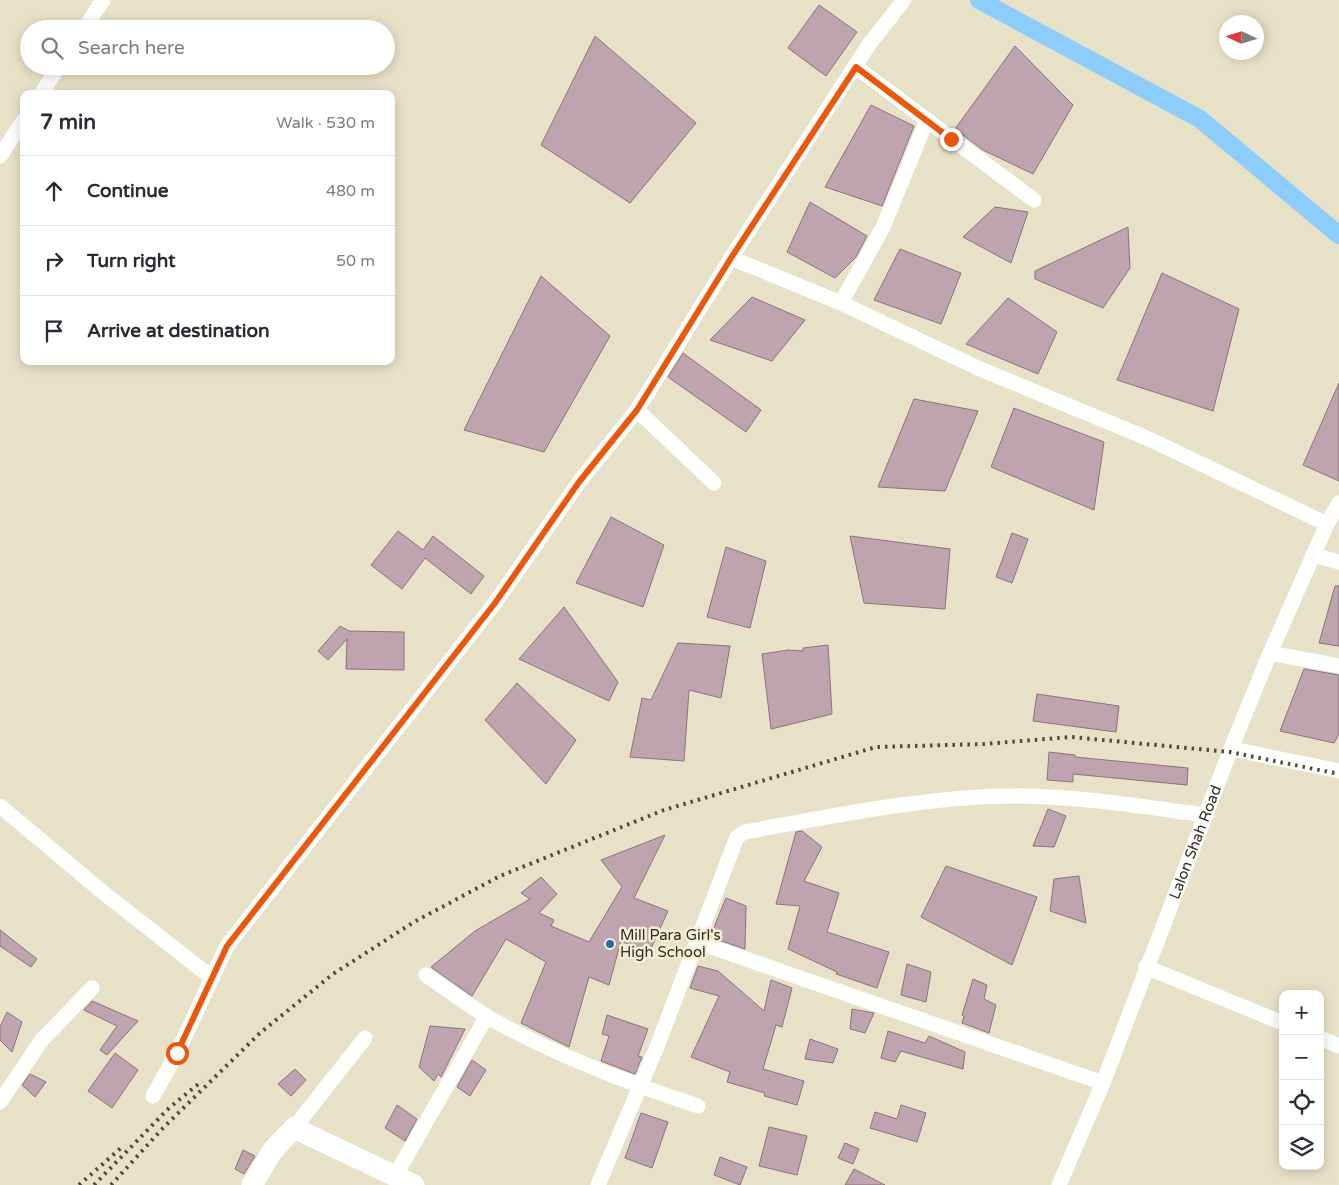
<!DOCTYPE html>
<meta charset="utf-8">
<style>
:root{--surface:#fff;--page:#f2f2f3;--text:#2b2b33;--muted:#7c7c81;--line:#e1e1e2}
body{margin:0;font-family:"Varela Round",sans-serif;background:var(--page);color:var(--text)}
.controls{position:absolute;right:15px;bottom:15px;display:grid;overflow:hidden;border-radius:10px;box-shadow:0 2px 12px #0003}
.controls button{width:45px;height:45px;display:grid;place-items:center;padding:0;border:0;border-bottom:1px solid var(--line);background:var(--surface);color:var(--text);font:25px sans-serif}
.compass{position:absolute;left:1219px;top:15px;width:45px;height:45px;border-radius:50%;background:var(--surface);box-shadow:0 2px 12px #0003;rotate:274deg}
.stop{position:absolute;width:15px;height:15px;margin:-11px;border:4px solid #ea580c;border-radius:50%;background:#fff}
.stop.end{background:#ea580c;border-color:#fff;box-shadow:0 1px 5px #0008}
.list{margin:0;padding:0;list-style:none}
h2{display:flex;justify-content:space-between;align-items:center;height:65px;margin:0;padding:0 20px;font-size:21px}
h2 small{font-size:16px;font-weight:400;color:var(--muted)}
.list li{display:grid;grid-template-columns:32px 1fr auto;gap:15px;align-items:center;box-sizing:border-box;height:70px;padding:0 20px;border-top:1px solid var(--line)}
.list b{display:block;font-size:19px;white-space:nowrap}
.list em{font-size:16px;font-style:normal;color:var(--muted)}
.icon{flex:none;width:28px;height:28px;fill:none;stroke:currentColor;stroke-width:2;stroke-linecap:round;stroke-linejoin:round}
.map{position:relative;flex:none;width:1339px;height:1185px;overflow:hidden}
.search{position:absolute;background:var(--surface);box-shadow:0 2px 12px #0003;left:20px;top:20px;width:375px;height:55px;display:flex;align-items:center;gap:12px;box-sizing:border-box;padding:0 18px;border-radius:28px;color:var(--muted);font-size:19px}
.panel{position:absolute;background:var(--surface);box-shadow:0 2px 12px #0003;left:20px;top:90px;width:375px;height:275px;border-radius:10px}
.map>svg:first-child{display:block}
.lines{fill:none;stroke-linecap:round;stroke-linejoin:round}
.canal{stroke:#8ccdfb;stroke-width:18}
.building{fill:#bfa4af;stroke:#8b727d}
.street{stroke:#fff;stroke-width:15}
.secondary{stroke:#fff;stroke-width:21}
.rail{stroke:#4e4c3f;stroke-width:4;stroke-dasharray:2.5 5;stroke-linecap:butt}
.route{stroke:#ea580c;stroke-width:6}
.poi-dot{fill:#2b6ba1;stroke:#f4eed4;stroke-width:2}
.labels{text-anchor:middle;stroke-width:5;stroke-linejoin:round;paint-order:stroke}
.street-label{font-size:15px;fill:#2e2c22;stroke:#f4eed4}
.poi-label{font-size:15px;fill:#2e2c22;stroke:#f4eed4;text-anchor:start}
</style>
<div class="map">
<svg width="1339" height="1185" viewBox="0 0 1339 1185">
<rect width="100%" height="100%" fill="#e7e1c7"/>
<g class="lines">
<path class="canal" d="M 979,0 L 1200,119 L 1339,235"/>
</g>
<path class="building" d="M 819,5 L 857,32 L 826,76 L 788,48 Z
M 595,36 L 696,123 L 630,203 L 541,145 Z
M 1015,46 L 1073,105 L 1033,174 L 983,150 L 955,129 Z
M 871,105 L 914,126 L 882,206 L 825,187 Z
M 810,202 L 867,236 L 856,257 L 835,278 L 787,252 Z
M 995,207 L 1028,212 L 1011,263 L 963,237 Z
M 1128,227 L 1130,268 L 1103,308 L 1035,279 L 1035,271 Z
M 900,249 L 961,273 L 941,324 L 874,300 Z
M 1162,273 L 1239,309 L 1213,411 L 1117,380 Z
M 541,276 L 610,336 L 544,452 L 464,430 Z
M 752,297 L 805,320 L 772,361 L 710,340 Z
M 1008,298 L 1057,332 L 1038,374 L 966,344 Z
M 683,353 L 761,410 L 746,432 L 668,377 Z
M 1339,383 L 1339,481 L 1303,465 Z
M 914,399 L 978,411 L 945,491 L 878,487 Z
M 1014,408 L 1104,442 L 1094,510 L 991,467 Z
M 611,517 L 664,545 L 643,607 L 576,583 Z
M 398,531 L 423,550 L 433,536 L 484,576 L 471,594 L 425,558 L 402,589 L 371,565 Z
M 1012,533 L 1028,539 L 1012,583 L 996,577 Z
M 850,536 L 950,549 L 945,609 L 864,603 Z
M 726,547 L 766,561 L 750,628 L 707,617 Z
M 1335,586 L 1339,586 L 1339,646 L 1319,643 Z
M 564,607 L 618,682 L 609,701 L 519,659 Z
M 340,626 L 349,631 L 404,632 L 404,670 L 346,669 L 347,639 L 328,660 L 318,651 Z
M 678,643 L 730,646 L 721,698 L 689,690 L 684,761 L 630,757 L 642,698 L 651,700 Z
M 828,645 L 832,714 L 771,729 L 762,654 L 788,650 L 803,651 L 803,648 Z
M 1304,669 L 1339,675 L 1339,734 L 1334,743 L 1280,731 Z
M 517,683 L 576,740 L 546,784 L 485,720 Z
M 1037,694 L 1119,706 L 1116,732 L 1033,721 Z
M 1049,752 L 1075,755 L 1075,757 L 1188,768 L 1187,785 L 1073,774 L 1073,782 L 1047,780 Z
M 1048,809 L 1066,816 L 1054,847 L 1033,846 Z
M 802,831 L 822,847 L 804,881 L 839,893 L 827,932 L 889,952 L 877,988 L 836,974 L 837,972 L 788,949 L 800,906 L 776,904 L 796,832 Z
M 665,835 L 634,898 L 668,911 L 649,953 L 621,941 L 609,985 L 589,977 L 569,1047 L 521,1023 L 546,962 L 506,939 L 472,996 L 431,967 L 475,931 L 530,899 L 521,893 L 541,877 L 557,894 L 539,913 L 554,920 L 551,926 L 589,942 L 622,887 L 601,860 Z
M 946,866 L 1037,897 L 1012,965 L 921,917 Z
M 1079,876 L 1086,923 L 1050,911 L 1054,879 Z
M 726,898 L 746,906 L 745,949 L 710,937 Z
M 0,930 L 37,959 L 31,967 L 0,946 Z
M 907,964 L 931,972 L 926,1002 L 901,995 Z
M 698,966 L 718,971 L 764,1011 L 771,980 L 792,988 L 782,1027 L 776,1025 L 763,1069 L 804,1081 L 797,1105 L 764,1096 L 765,1093 L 727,1082 L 730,1072 L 691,1057 L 719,996 L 690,988 Z
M 973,979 L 987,985 L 984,999 L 996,1005 L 989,1033 L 962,1023 L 964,1016 L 962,1015 Z
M 92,1001 L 138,1021 L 107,1055 L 100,1050 L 117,1026 L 84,1010 Z
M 852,1009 L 874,1013 L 865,1033 L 850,1029 Z
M 7,1012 L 22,1022 L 12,1052 L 0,1040 L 0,1027 Z
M 607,1015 L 648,1029 L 638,1056 L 642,1057 L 635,1074 L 601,1061 L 609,1036 L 602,1034 Z
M 430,1026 L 465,1029 L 441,1077 L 438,1074 L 434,1081 L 419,1067 Z
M 888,1031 L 925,1043 L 929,1036 L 965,1052 L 963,1069 L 901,1051 L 895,1062 L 881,1058 Z
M 810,1039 L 838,1049 L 833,1063 L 805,1059 Z
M 115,1053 L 138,1070 L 112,1108 L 88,1091 Z
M 472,1060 L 486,1070 L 470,1096 L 457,1087 Z
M 295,1069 L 306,1080 L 291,1096 L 278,1084 Z
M 30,1074 L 46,1082 L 35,1097 L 22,1085 Z
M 397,1105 L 417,1119 L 405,1141 L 385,1128 Z
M 901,1105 L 926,1113 L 917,1142 L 870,1128 L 875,1112 L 897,1119 Z
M 641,1113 L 668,1122 L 652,1168 L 625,1158 Z
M 769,1127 L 807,1136 L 797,1175 L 759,1166 Z
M 845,1143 L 859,1149 L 853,1164 L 838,1158 Z
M 243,1150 L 255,1156 L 244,1174 L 235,1169 Z
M 720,1157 L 747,1167 L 740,1185 L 714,1175 Z
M 854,1169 L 885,1185 L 845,1185 Z"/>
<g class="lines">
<g class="street">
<path d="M 84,29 L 103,0"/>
<path d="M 856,67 L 1034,200"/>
<path d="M 41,94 L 59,66"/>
<path d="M 0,156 L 24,120"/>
<path d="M 731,258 L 841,303 L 980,369 L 1149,439 L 1327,524"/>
<path d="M 841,303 L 883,227 L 927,120"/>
<path d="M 637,410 L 714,483"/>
<path d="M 1313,555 L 1339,562"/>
<path d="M 1270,653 L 1339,666"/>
<path d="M 1232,749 L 1339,771"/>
<path d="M 0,806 L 105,894 L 211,977"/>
<path d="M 697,942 L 1103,1083"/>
<path d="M 1146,967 L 1283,1023"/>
<path d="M 426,975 C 446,989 466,1003 486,1016 C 552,1054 625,1082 698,1106"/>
<path d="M 1320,1038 L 1339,1046"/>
<path d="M 153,1096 L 177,1053 L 227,946 L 495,603 L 579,482 L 637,410 L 731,258 L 868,46 L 904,0"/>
<path d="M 0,1102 L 41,1041 L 92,988"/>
<path d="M 294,1128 L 365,1038"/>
<path d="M 395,1176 L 487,1016"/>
<path d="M 598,1185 L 658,1044 L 732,850 L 737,837 L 745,832 C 833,816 932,795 1022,796 C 1084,797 1145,807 1206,815"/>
<path id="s1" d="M 1059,1185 L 1103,1083 L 1234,741 L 1270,653 L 1327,524 L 1339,503"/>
</g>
<path class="secondary" d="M 252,1185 L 273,1150 L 294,1128 L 414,1185"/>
<path class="rail" d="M 79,1185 L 122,1147
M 94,1185 L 169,1108 L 202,1081
M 111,1185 L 163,1128 L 260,1033 L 333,974 L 414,922 L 500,876 L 664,810 L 876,747 L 984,744 L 1071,737 L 1230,752 L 1339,774"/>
</g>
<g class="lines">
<path class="route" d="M 177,1053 L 227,946 L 495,603 L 579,482 L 637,410 L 731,258 L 856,67 L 951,139"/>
</g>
<circle class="poi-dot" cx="610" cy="944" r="5"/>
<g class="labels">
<g class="street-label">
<text dy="5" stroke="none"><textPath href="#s1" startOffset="369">Lalon Shah Road</textPath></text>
</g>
<g class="poi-label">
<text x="620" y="940">Mill Para Girl's<tspan x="620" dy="17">High School</tspan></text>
</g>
</g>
</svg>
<div class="controls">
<button>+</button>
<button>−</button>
<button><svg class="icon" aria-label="locate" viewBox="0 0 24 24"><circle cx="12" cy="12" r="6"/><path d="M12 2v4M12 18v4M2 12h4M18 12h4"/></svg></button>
<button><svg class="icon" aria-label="layers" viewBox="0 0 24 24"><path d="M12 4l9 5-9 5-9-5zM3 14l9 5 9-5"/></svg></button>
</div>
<svg class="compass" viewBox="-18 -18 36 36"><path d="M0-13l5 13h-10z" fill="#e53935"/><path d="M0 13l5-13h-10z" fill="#7c7c81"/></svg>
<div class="stop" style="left:177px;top:1053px"></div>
<div class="stop end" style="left:951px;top:139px"></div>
<div class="search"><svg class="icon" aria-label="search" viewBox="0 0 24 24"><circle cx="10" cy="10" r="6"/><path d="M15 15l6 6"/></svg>Search here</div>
<section class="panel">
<h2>7 min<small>Walk · 530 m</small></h2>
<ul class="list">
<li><svg class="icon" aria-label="ahead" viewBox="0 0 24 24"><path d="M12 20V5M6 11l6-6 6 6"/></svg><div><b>Continue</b></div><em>480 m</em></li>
<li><svg class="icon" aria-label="right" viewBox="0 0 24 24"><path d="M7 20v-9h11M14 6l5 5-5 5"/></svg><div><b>Turn right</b></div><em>50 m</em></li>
<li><svg class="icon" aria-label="arrive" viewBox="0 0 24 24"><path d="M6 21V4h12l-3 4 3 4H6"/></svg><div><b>Arrive at destination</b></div></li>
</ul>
</section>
</div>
